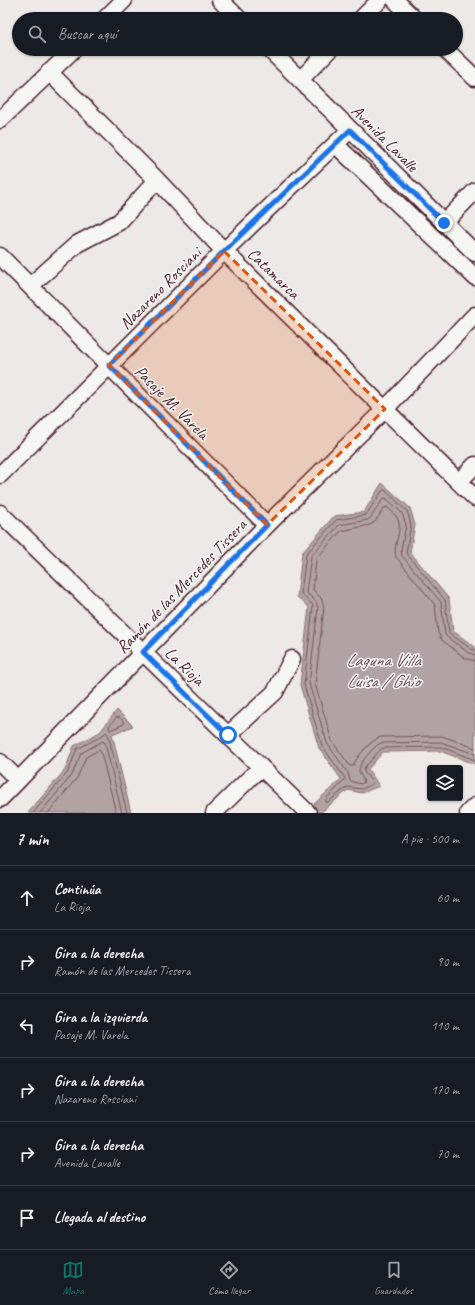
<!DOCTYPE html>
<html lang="es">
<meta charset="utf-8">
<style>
:root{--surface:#171b24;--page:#242831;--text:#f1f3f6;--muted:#9ea1a6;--line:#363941;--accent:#0f766e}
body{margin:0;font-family:Caveat,sans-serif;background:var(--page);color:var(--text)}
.controls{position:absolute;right:12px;bottom:12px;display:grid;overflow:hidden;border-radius:4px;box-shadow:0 1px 3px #0004}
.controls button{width:36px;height:36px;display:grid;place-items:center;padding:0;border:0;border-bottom:1px solid var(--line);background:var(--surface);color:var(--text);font:20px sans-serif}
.stop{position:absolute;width:12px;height:12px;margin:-9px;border:3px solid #1a73e8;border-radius:50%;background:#fff}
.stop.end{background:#1a73e8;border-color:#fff;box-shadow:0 1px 4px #0008}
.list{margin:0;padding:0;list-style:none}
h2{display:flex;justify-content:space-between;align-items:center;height:52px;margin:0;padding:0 16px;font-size:17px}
h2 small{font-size:13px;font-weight:400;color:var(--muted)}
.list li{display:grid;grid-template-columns:26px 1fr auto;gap:12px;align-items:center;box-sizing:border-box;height:64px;padding:0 16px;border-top:1px solid var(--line)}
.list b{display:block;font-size:15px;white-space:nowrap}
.list p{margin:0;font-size:13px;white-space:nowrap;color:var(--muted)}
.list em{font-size:13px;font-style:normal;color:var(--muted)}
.icon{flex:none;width:22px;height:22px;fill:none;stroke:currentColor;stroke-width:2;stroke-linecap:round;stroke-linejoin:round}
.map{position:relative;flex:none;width:475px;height:813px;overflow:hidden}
.search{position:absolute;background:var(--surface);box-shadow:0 1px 3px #0004;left:12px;right:12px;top:12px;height:44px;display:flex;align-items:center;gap:10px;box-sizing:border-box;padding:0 14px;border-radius:22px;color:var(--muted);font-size:15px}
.sheet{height:436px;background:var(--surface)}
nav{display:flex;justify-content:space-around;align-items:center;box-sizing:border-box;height:56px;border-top:1px solid var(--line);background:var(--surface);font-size:11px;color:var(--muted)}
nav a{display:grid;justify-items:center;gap:2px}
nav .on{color:var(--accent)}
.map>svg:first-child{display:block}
.water{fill:#b1a2a3;stroke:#886e73}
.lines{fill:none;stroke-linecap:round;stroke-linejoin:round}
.shore{stroke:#73535b;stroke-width:1}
.minor-casing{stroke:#4a1f2b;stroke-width:19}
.minor{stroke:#f6f6f2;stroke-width:16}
.route{stroke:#1a73e8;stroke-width:5}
.marked{fill:#e0560e;fill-opacity:0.2;stroke:#e0560e;stroke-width:3;stroke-dasharray:8 5;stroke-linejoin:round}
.labels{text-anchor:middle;stroke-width:3;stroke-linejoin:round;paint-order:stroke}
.street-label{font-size:17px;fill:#4a1f2b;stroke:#f6f6f2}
.water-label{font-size:18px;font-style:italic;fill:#6e4d55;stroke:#f6f6f2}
</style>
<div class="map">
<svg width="475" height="813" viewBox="0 0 475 813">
<rect width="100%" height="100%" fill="#ece9e6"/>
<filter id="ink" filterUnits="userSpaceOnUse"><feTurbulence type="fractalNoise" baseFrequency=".025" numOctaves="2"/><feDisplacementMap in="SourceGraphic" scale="8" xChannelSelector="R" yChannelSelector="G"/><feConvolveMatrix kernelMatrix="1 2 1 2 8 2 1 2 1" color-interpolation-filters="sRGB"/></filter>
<g filter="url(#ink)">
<path class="water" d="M 382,483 L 410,508 L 415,525 L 410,552 L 449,599 L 453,631 L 475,647 L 475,764 L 440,751 L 383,752 L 368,769 L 379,786 L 362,793 L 348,790 L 320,813 L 313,805 L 341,779 L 319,748 L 300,685 L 309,607 L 297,597 L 302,553 L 334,516 L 364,512 Z
M 117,710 L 133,726 L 112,734 L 131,813 L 28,813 L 65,770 L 74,746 L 100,732 Z"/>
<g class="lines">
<path class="shore" d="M 475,650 L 471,649 L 449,633 L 445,600 L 406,553 L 411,525 L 407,511 L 385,490 L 382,491 L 366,515 L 336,520 L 306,554 L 301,594 L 312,604 L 313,607 L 304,685 L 322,746 L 345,778 L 343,782 L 326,799 L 326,802 L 328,802 L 347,787 L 362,789 L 372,784 L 372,782 L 364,772 L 364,768 L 382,748 L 441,747 L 475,760
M 475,655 L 469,653 L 448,638 L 445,635 L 441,602 L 402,556 L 401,550 L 406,525 L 402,513 L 386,498 L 383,499 L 371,517 L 368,520 L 339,525 L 311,556 L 306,592 L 316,602 L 318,607 L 309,684 L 327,743 L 348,773 L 350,781 L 361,784 L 364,782 C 363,778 360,775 359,771 C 358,764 374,746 381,743 L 441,742 L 475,754
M 475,661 L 465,658 L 442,640 L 438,633 L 435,605 L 396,557 C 392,544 405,528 396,516 C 394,513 390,510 387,507 L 384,508 L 375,522 L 370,525 L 341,531 L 316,559 L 313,590 L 321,598 L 324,607 L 315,684 L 332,741 L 350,766 L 353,766 C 357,756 371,740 381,737 L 442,736 L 475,748
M 117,717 C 120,717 124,721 124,724 L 110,730 L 109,727 Z
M 33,813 L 68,772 L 77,749 L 102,736 L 106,732 L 108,734 L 127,813
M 40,813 L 72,775 L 81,753 L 103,741 L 105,743 L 122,813
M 48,813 L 77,778 L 86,757 L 99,750 L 101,752 L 116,813"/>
<g class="minor-casing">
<path id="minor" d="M 220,0 L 239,19
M 395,0 L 414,19
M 105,19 L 124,0
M 361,19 L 380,0
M 269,49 L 475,253
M 445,49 L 475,78
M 49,72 L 157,180 L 224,251 L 475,498
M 300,80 L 330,49
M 0,120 L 74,49
M 336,145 L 475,277
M 444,223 L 475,191
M 0,256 L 267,525
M 30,286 L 77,244 L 119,222 L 157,180
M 0,475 L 224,251 L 350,130
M 459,482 L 475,465
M 0,513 L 308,813
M 228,735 L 275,692 L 292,659
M 0,762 L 18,780
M 0,799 L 267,525 L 385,409 L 475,315
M 214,813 L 261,767
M 468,813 L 475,806"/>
</g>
<use href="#minor" class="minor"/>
</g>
</g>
<g class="lines" filter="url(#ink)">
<path class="route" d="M 228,735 L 143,652 L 267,525 L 109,365 L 224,251 L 350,130 L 444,223"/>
</g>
<path class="marked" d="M 224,251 L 385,409 L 267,525 L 109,365 Z"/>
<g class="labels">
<g class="street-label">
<text transform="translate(385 138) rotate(45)" y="6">Avenida Lavalle</text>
<text transform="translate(274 273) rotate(44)" y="6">Catamarca</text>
<text transform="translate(160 288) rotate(-45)" y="6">Nazareno Rosciani</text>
<text transform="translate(172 402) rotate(45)" y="6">Pasaje M. Varela</text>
<text transform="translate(181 586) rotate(-46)" y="6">Ramón de las Mercedes Tissera</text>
<text transform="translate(185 666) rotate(44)" y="6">La Rioja</text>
</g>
<g class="water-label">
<text x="383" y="666">Laguna Villa<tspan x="383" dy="21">Luisa / Ghio</tspan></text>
</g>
</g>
</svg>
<div class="controls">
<button><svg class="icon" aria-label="layers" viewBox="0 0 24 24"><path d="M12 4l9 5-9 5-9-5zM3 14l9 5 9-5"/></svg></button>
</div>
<div class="stop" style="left:228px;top:735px"></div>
<div class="stop end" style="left:444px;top:223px"></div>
<div class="search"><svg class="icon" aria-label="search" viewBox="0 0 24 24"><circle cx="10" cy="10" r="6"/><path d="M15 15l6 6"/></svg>Buscar aquí</div>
</div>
<section class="sheet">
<h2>7 min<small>A pie · 500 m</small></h2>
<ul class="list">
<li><svg class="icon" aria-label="ahead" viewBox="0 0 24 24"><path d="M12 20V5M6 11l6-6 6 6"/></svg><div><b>Continúa</b><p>La Rioja</p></div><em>60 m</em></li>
<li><svg class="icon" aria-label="right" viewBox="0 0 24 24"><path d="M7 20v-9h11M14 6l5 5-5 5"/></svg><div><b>Gira a la derecha</b><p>Ramón de las Mercedes Tissera</p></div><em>90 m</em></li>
<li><svg class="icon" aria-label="left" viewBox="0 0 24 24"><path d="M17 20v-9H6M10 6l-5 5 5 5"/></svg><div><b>Gira a la izquierda</b><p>Pasaje M. Varela</p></div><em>110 m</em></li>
<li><svg class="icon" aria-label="right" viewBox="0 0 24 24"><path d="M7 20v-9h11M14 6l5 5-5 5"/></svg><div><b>Gira a la derecha</b><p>Nazareno Rosciani</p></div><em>170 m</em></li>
<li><svg class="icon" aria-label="right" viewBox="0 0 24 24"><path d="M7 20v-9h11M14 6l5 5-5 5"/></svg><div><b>Gira a la derecha</b><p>Avenida Lavalle</p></div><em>70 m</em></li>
<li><svg class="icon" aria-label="arrive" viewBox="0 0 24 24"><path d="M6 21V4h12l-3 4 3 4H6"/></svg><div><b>Llegada al destino</b></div></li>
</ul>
</section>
<nav>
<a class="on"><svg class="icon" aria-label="map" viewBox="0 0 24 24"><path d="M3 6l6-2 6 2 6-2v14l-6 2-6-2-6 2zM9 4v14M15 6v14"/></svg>Mapa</a>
<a><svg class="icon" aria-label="directions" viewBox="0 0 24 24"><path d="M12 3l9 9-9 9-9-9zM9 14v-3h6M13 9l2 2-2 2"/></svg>Cómo llegar</a>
<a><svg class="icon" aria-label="saved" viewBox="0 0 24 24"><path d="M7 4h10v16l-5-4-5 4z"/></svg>Guardados</a>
</nav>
